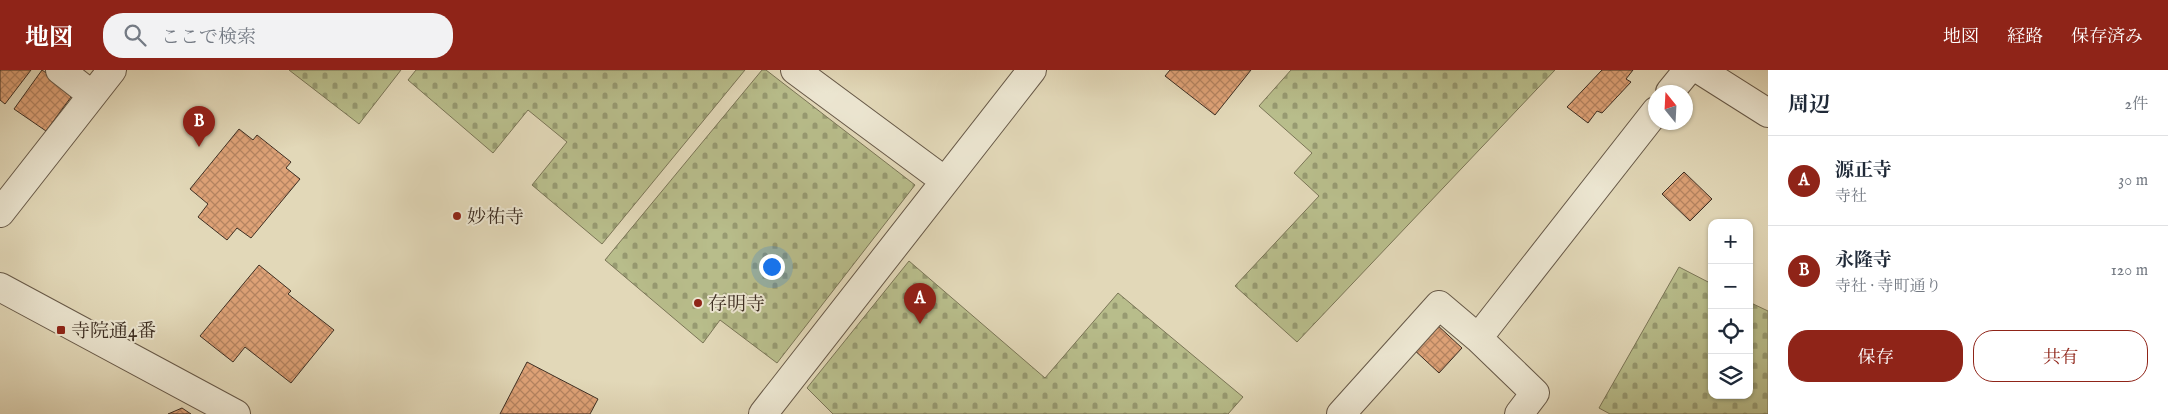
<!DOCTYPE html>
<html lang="ja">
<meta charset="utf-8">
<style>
:root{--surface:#fff;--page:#f2f2f3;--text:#1f2937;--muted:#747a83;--line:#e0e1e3;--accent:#8f2418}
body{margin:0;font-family:"IM FELL English","Noto Serif JP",serif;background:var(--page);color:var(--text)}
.controls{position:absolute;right:15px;bottom:15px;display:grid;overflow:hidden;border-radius:10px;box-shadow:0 1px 4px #0004}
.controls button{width:45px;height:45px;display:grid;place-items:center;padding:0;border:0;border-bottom:1px solid var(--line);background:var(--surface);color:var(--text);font:25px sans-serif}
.compass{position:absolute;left:1648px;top:15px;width:45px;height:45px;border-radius:50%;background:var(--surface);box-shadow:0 1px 4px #0004;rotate:342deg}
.you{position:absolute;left:771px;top:196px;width:18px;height:18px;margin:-12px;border:4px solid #fff;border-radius:50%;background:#1a73e8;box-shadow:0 0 0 8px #1a73e833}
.badge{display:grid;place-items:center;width:32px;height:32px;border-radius:50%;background:var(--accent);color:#fff;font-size:16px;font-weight:700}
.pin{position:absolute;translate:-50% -41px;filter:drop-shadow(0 1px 2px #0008)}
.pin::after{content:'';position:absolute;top:26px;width:18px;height:15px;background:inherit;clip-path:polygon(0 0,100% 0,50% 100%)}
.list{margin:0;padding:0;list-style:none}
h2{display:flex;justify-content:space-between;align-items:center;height:65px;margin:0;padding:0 20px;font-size:21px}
h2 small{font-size:16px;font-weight:400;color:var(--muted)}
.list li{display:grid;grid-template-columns:32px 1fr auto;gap:15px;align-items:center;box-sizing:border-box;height:90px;padding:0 20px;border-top:1px solid var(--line)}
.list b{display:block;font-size:19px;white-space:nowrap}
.list p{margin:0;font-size:16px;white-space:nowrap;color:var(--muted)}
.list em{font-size:16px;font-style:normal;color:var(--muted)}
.actions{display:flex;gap:10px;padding:15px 20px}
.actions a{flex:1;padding:11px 0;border:1px solid var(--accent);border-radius:20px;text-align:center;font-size:18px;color:var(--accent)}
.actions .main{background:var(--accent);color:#fff}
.icon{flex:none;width:28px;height:28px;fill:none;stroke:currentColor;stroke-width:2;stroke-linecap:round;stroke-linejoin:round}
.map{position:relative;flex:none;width:1768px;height:344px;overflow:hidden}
header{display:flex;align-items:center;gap:30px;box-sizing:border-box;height:70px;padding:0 25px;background:var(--accent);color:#fff}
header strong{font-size:24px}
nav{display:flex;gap:28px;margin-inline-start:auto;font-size:18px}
.search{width:350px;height:45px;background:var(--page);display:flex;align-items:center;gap:12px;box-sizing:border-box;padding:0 18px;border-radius:20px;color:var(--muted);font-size:19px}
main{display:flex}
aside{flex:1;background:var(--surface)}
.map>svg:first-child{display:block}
.cemetery{fill:url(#cemetery-stones);stroke:#7b7657}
.building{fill:url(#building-cross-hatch);stroke:#3e2f23}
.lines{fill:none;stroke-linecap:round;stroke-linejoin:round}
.minor-casing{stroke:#675948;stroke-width:30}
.minor{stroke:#ece6d1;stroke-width:28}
.poi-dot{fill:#8f2418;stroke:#ece6d1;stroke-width:2}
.labels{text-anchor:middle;stroke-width:4;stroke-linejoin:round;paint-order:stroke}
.poi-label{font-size:19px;fill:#3e2f23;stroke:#ece6d1;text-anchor:start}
</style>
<header>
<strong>地図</strong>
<div class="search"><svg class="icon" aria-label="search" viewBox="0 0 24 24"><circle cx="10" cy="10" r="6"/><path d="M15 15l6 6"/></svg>ここで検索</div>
<nav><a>地図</a><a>経路</a><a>保存済み</a></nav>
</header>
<main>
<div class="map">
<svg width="1768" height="344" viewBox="0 0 1768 344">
<defs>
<pattern id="cemetery-stones" width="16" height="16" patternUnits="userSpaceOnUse" patternTransform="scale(1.25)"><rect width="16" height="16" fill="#b8bd8b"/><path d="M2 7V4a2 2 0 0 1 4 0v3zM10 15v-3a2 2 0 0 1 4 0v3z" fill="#979a71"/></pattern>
<pattern id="building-cross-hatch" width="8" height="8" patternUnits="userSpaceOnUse" patternTransform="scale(1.25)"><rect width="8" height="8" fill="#dea277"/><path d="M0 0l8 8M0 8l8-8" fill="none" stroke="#b58461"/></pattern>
</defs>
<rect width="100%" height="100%" fill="#e2d8b8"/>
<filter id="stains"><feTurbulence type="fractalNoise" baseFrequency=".004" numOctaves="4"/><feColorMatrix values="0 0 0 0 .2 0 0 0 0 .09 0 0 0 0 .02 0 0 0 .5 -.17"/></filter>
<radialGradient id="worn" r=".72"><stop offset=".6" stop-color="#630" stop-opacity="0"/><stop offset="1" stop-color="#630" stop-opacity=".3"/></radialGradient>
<path class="cemetery" d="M 289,0 L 401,0 L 359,54 Z
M 416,0 L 745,0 L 602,174 L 532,115 L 567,72 L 528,40 L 493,83 L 408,10 Z
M 762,0 L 766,0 L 915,115 L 777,293 L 720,250 L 703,273 L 605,190 Z
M 1291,0 L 1555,0 L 1297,272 L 1235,216 L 1319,126 L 1294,103 L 1312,83 L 1259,36 Z
M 909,191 L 1045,308 L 1118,223 L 1243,327 L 1228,344 L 833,344 L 807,318 Z
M 1679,197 L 1712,214 L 1712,325 L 1749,325 L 1749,232 L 1768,241 L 1768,344 L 1610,344 L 1599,338 Z"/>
<path class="building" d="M 0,0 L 31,0 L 5,34 L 0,30 Z
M 42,0 L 74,23 L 46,61 L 14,39 Z
M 1170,0 L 1251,0 L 1215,45 L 1165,6 Z
M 1602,0 L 1633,0 L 1626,9 L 1631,12 L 1602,43 L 1597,41 L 1588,53 L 1567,37 Z
M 239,59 L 253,70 L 257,65 L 291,92 L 286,98 L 300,109 L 251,168 L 237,158 L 227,170 L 198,147 L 208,134 L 190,119 Z
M 1684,102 L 1712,129 L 1690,151 L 1662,124 Z
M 259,195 L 291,221 L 288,224 L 334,260 L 291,313 L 245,277 L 233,292 L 200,266 Z
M 1435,253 L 1462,278 L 1439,303 L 1411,277 Z
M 527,292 L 598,329 L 590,344 L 500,344 Z
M 182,338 L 191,344 L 168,344 Z"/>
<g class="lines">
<g class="minor-casing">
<path id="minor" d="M 60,0 L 92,25
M 795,0 L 945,111
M 1700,0 L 1768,43
M 1670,22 L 1688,0
M 0,143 L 112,0
M 0,217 L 236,344
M 1478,268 L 1656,41
M 763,344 L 1032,0
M 1341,344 L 1439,235 L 1478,268 L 1535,323 L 1519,344"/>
</g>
<use href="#minor" class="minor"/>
</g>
<g class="poi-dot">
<circle cx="457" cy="146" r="5"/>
<circle cx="698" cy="233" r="5"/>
<rect x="56" y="255" width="10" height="10" rx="2.5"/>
</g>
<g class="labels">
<g class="poi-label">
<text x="467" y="153">妙祐寺</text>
<text x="708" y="240">存明寺</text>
<text x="71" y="267">寺院通4番</text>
</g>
</g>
<rect width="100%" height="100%" filter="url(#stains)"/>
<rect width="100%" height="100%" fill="url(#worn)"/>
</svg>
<div class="controls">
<button>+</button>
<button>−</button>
<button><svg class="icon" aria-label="locate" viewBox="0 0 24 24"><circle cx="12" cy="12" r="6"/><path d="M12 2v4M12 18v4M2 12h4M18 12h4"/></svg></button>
<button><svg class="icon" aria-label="layers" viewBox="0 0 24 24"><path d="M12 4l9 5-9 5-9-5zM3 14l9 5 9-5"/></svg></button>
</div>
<svg class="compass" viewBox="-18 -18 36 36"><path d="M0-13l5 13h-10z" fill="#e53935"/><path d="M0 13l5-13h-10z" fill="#747a83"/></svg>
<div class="you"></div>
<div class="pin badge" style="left:920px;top:254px">A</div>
<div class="pin badge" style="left:199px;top:77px">B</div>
</div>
<aside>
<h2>周辺<small>2件</small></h2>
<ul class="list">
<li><span class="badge">A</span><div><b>源正寺</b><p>寺社</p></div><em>30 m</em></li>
<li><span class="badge">B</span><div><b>永隆寺</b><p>寺社 · 寺町通り</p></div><em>120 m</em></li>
</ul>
<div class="actions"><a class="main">保存</a><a>共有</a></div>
</aside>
</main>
